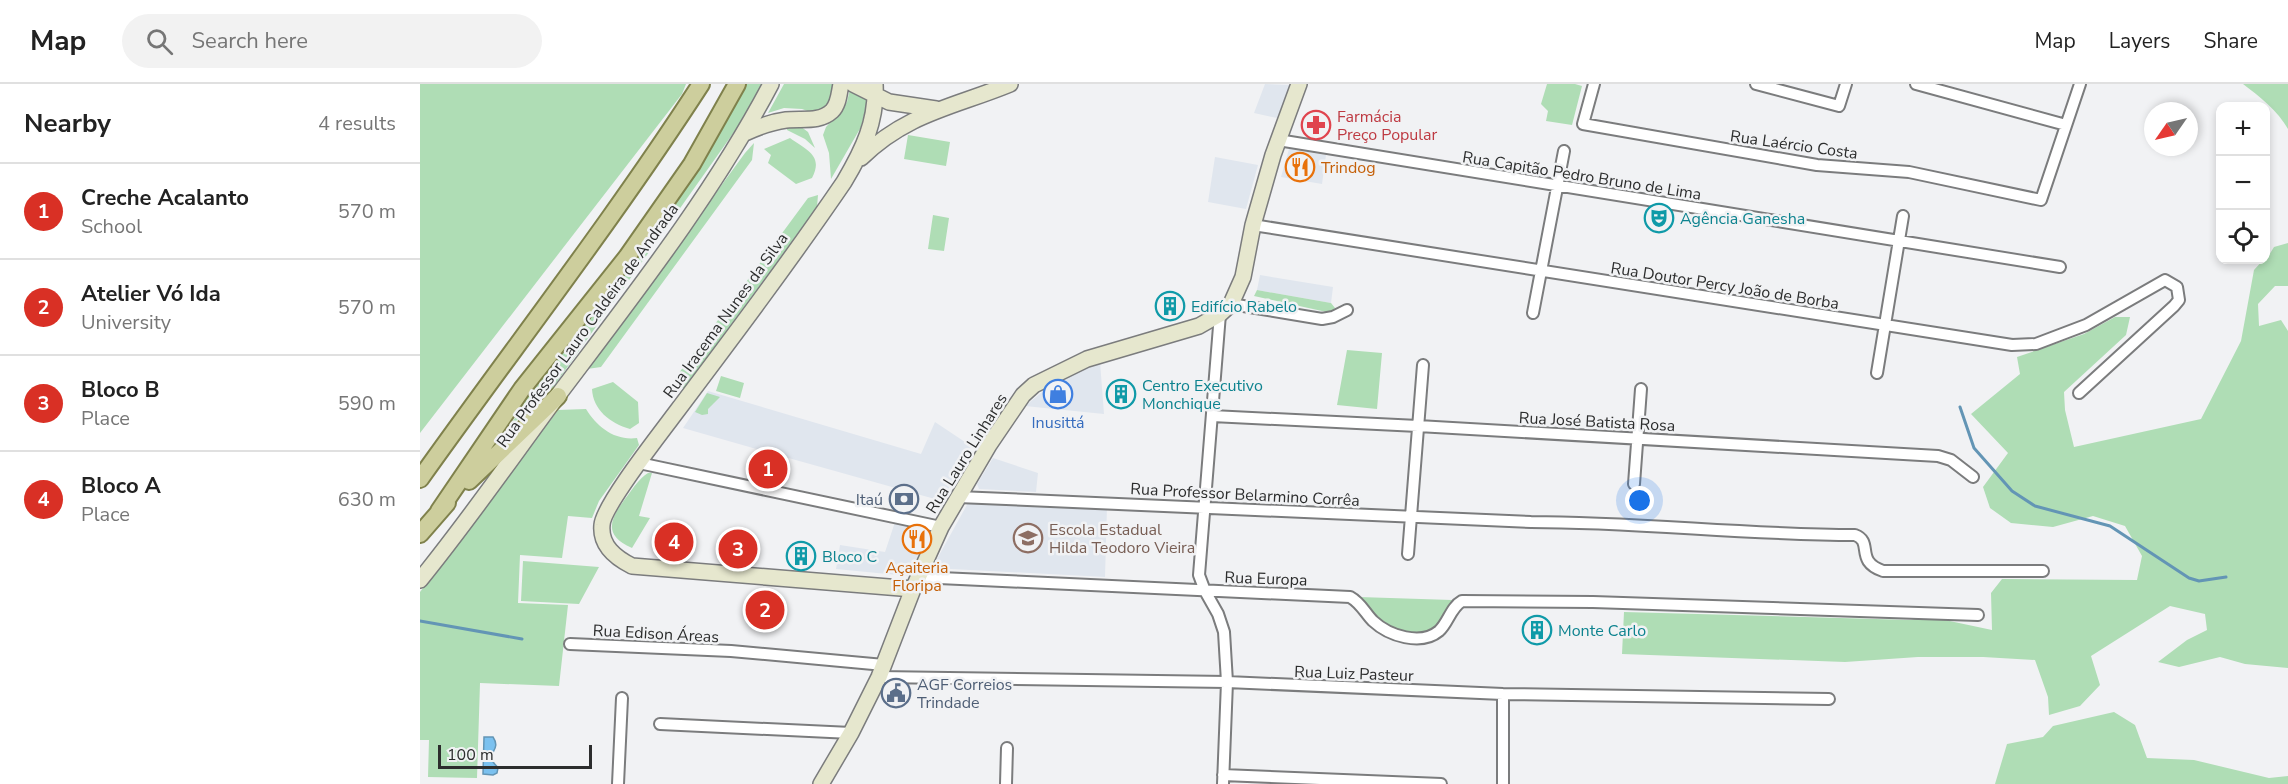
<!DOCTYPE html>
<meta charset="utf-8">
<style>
:root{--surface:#fff;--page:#f2f2f2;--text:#222;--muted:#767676;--line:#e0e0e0;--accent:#d93025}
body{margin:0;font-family:"Nunito Sans",sans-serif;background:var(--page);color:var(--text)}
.controls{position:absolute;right:18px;top:18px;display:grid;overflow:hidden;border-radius:12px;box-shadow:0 3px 9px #0003}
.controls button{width:54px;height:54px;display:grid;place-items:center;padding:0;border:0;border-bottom:2px solid var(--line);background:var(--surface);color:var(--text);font:30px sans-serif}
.compass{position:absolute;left:1724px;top:18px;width:54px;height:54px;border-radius:50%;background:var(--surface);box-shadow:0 3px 9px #0003;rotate:236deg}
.scale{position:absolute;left:18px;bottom:15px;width:154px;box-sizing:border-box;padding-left:6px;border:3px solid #2c2d2d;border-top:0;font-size:16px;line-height:21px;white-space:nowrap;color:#2c2d2d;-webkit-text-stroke:4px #f1f2f4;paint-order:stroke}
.you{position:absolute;left:1220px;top:417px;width:21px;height:21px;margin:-15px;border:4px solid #fff;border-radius:50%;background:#1a73e8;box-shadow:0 0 0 9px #1a73e833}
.badge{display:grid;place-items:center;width:39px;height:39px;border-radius:50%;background:var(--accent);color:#fff;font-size:20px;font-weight:700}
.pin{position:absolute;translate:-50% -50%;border:3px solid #fff;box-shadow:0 2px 6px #0006}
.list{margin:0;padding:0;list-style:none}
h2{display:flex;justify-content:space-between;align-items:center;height:78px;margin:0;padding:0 24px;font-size:26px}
h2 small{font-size:20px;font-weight:400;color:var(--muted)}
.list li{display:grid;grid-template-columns:39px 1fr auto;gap:18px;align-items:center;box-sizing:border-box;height:96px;padding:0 24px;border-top:2px solid var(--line)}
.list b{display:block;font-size:22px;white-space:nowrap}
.list p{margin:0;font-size:20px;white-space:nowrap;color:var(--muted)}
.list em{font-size:20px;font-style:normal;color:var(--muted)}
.icon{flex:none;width:33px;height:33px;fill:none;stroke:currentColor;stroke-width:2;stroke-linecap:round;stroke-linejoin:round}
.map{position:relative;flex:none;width:1868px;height:700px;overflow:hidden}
header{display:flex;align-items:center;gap:36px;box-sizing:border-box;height:84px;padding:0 30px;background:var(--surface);border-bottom:2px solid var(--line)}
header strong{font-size:28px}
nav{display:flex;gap:33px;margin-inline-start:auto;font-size:21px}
.search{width:420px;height:54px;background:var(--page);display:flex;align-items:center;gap:15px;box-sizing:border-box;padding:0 21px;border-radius:33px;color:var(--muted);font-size:22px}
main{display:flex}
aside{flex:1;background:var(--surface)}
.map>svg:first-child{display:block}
.built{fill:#e0e6ee}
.green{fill:#afddb5}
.water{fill:#7bc1ef;stroke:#6395b5;stroke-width:1.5}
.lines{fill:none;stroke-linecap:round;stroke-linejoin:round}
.stream{stroke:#6395b5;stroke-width:3}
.street-casing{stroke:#7b7c7d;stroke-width:14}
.secondary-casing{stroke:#7b7c7d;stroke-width:18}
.primary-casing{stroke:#7f814c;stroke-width:20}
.street{stroke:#fff;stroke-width:10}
.secondary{stroke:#e6e7ce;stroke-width:15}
.primary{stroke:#cdce9d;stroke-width:16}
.labels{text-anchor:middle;stroke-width:5;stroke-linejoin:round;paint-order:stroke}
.health-label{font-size:16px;fill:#be3a42;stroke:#f1f2f4;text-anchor:start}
.street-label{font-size:16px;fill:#2c2d2d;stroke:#f1f2f4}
.food-label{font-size:16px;fill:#c56008;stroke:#f1f2f4;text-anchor:start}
.culture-label{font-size:16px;fill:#0d838f;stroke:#f1f2f4;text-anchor:start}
.shop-label{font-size:16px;fill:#366cbe;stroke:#f1f2f4}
.service-label{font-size:16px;fill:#4e5e75;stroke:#f1f2f4;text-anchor:end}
.education-label{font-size:16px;fill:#785e54;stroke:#f1f2f4;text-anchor:start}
</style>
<header>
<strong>Map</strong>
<div class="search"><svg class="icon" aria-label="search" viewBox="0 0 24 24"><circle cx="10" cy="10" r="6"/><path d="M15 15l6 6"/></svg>Search here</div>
<nav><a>Map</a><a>Layers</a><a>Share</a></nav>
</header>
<main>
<aside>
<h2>Nearby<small>4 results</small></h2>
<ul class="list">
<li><span class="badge">1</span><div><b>Creche Acalanto</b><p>School</p></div><em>570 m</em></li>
<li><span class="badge">2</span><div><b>Atelier Vó Ida</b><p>University</p></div><em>570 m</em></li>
<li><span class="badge">3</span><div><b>Bloco B</b><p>Place</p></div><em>590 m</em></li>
<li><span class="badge">4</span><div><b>Bloco A</b><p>Place</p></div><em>630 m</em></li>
</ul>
</aside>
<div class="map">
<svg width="1868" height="700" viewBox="0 0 1868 700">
<rect width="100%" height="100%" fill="#f1f2f4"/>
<path class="built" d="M 845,0 L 871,1 L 857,34 L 834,29 Z
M 869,65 L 906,71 L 902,100 L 861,93 Z
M 795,73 L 838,81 L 826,125 L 788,118 Z
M 840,191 L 913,203 L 911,219 L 837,206 Z
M 680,278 L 684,330 L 605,322 L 627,304 Z
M 288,307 L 501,370 L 515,338 L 551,362 L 522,417 L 365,373 L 357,402 L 332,397 L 340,366 L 263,344 Z
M 573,374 L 618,389 L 616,408 L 559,405 L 557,400 Z
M 548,419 L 687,423 L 685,493 L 512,484 Z
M 475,438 L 510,446 L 488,492 L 416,485 L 420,461 L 465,468 Z"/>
<path class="green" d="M 0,0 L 266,0 L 262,10 L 0,349 Z
M 324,0 L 343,0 L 324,34 L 129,309 L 90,342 L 126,283 Z
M 364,0 L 412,0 L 412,20 L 401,27 L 393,29 L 382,25 L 364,24 L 348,29 Z
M 1127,0 L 1155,0 L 1162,2 L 1152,41 L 1126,37 L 1128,27 L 1121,20 Z
M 1823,0 L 1868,0 L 1868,45 C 1858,27 1839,12 1823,0 Z
M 430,5 L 448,15 L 441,43 L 411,95 L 409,69 L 403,51 L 406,43 L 422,26 L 427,18 Z
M 380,42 L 388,48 L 395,64 L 385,55 L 367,46 L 367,43 Z
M 488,51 L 530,58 L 526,82 L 484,75 Z
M 370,54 C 386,66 404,71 392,94 L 376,100 L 348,79 L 351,71 L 344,65 Z
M 334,59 L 332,76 L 181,283 L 167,285 L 325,69 Z
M 398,111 L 397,123 L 264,305 L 253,297 L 388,114 Z
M 513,131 L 529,134 L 524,167 L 508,165 Z
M 1868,159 L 1868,202 L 1855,202 L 1838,220 L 1839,242 L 1861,236 L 1868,247 L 1868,584 L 1825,580 L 1800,573 L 1759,583 L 1738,578 L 1767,556 L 1787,546 L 1785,530 L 1750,522 L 1671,572 L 1680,601 L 1660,622 L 1629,631 L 1628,613 L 1615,576 L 1563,573 L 1498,573 L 1425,578 L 1202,570 L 1204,528 L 1491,536 L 1506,532 L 1572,546 L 1571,509 L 1582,495 L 1717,496 L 1722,472 L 1705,442 L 1673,432 L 1633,443 L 1591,439 L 1570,424 L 1563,403 L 1588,369 L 1551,330 L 1600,290 L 1597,273 L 1664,250 L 1695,233 L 1710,233 L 1706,251 L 1644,308 L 1645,326 L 1654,363 L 1781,335 L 1821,257 L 1834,186 L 1843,176 L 1846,176 L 1854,163 Z
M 837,206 L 911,219 L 915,224 L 911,229 L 834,212 Z
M 927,266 L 962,269 L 957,325 L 917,321 Z
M 301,292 L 324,299 L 320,314 L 296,307 Z
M 193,298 L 218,318 L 219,339 L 210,345 C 190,339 173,326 172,305 Z
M 287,309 L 300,313 L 288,325 L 288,330 L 282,331 L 275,328 Z
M 166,325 C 177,343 195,357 217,354 L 219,361 L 179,417 L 172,434 L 148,432 L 142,474 L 100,471 L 98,519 L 148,521 L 139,602 L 60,599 L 57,694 L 8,693 L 9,656 L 0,656 L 0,508 L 138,326 Z
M 228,389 L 232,389 L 219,432 L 230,434 L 212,464 C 180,450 192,432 208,411 C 214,403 219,395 228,389 Z
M 103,477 L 179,483 L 159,520 L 101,517 Z
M 939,513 L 1032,516 C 1023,547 999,558 969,543 C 957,537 947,523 939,513 Z
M 1694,628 L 1715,641 L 1727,674 L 1774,676 L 1849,694 L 1868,692 L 1868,700 L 1575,700 L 1587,660 L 1623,653 L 1633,642 Z"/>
<path class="water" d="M 64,653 L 73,653 C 81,665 69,667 72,676 C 73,679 76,681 78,684 L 77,689 L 73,691 L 63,690 Z"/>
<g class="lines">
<path class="stream" d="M 1540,323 L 1554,364 L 1592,407 L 1615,422 L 1690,442 L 1769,494 L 1779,497 L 1806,493
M 0,537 L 102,555"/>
<g class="street-casing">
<path id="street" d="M 1174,0 L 1163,40 L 1397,81 L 1489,88 L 1621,116 L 1660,0
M 1336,0 L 1419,22 L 1426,0
M 1496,0 L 1646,41
M 858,56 L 1640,183
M 833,141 L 1592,261 L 1616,260 L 1666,241 L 1745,196 L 1757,203 L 1759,216 L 1754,222 L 1659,309
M 811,220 L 902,235 L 913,233 L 927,226
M 1113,229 L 1144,67
M 800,230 L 779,491 L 785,507 L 798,530 L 804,548 L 807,598 L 803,700
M 1457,289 L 1483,132
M 792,332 L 998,342 L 1518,372 L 1531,376 L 1553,393
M 219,379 L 521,443
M 1214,400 L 1221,305
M 538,413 L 1111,438 C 1219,438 1327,451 1435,451 C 1454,458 1434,477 1463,487 L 1623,487
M 988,470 L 1003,281
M 498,493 L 930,513 C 941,519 945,529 953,537 C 969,552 1001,562 1019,547 C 1028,539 1031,523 1042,517 L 1173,518 L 1558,531
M 150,560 L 311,567 L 464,581
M 459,593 L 807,598 L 1083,610 L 1409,615
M 1083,610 L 1083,700
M 240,640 L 431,649
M 803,691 L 1021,700
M 198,700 L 202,614
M 586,700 L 587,664"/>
</g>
<g class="secondary-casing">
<path id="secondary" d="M 433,0 L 469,18 L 516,25
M 455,0 C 457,37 443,66 424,98 C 370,177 312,254 254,331 C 240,350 183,422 182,441 C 180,462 196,474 212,482 L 493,505
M 325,49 C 338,43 351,38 366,36 C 382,34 399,39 412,27 C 419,20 419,9 421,0
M 441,74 C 487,29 534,23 590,0
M 0,496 C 48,437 91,375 136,314 C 212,213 292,112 351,0
M 401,700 L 431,649 L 459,593 L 493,505 L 521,443 L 569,361 L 603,311 L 614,301 L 667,275 L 779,242 L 800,230 L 811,220 L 823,193 L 833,141 L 853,71 L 879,0"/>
</g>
<g class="primary-casing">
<path id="primary" d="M 0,395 C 94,263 193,136 281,0
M 49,397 L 138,312
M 19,427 L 102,305 L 207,173 L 272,80 L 317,0
M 0,450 L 27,419"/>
</g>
<use href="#street" class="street"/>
<use href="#secondary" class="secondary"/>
<use href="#primary" class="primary"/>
</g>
<defs>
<g id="pharmacy-ring" transform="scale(1.5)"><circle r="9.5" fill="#f1f2f4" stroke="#e0444e" stroke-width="1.5"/><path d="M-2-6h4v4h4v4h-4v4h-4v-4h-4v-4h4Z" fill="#e0444e"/></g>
<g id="restaurant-ring" transform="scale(1.5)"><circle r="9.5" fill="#f1f2f4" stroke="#e8710a" stroke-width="1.5"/><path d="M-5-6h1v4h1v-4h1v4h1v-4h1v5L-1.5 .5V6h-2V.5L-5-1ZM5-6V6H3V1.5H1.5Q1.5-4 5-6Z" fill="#e8710a"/></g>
<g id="theatre-ring" transform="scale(1.5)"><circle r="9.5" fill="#f1f2f4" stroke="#0f9aa8" stroke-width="1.5"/><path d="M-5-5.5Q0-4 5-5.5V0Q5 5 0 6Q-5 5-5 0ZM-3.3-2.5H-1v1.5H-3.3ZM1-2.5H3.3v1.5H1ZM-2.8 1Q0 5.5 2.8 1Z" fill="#0f9aa8"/></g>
<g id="building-ring" transform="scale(1.5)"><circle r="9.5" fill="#f1f2f4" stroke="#0f9aa8" stroke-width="1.5"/><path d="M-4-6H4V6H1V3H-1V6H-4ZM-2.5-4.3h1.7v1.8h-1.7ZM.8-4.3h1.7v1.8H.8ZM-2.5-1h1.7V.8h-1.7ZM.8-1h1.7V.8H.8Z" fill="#0f9aa8"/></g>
<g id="shop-ring" transform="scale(1.5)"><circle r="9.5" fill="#f1f2f4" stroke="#3f7fe0" stroke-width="1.5"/><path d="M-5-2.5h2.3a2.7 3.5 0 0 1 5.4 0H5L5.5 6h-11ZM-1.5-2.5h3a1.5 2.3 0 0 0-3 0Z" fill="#3f7fe0"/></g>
<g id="bank-ring" transform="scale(1.5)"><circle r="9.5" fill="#f1f2f4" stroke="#5c6f8a" stroke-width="1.5"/><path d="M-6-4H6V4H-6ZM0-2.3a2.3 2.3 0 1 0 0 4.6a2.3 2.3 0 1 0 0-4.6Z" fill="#5c6f8a"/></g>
<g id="school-ring" transform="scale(1.5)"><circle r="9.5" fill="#f1f2f4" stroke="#8d6e63" stroke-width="1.5"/><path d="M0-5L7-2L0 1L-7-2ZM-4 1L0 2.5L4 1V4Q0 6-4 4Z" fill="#8d6e63"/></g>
<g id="civic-ring" transform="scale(1.5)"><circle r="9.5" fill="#f1f2f4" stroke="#5c6f8a" stroke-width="1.5"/><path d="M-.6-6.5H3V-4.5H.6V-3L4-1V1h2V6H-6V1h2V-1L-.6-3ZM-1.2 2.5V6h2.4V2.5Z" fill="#5c6f8a"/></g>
</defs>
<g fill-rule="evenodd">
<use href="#pharmacy-ring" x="896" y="41"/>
<use href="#restaurant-ring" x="880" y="83"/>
<use href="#theatre-ring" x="1239" y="134"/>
<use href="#building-ring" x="750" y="222"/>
<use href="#shop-ring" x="638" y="310"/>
<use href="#building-ring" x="701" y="310"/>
<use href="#bank-ring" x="484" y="415"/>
<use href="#school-ring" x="608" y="454"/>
<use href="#restaurant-ring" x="497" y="455"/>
<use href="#building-ring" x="381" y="472"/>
<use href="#building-ring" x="1117" y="546"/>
<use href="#civic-ring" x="476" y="609"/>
</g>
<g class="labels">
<g class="health-label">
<text x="917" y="38">Farmácia<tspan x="917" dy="18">Preço Popular</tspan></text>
</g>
<g class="street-label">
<text transform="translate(1374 60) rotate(8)" y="6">Rua Laércio Costa</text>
<text transform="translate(1162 91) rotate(9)" y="6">Rua Capitão Pedro Bruno de Lima</text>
<text transform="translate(1305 201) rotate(9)" y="6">Rua Doutor Percy João de Borba</text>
<text transform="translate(305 231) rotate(-54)" y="6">Rua Iracema Nunes da Silva</text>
<text transform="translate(167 241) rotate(-54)" y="6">Rua Professor Lauro Caldeira de Andrada</text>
<text transform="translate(1177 337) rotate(3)" y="6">Rua José Batista Rosa</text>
<text transform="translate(546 369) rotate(-58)" y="6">Rua Lauro Linhares</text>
<text transform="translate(825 410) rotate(3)" y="6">Rua Professor Belarmino Corrêa</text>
<text transform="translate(846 494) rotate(2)" y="6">Rua Europa</text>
<text transform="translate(236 549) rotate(3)" y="6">Rua Edison Áreas</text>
<text transform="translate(934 589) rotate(2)" y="6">Rua Luiz Pasteur</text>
</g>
<g class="food-label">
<text x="901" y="89">Trindog</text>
<text x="497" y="489" text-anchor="middle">Açaiteria<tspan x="497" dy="18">Floripa</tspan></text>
</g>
<g class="culture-label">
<text x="1260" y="140">Agência Ganesha</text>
<text x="771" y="228">Edifício Rabelo</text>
<text x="722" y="307">Centro Executivo<tspan x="722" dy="18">Monchique</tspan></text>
<text x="402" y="478">Bloco C</text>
<text x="1138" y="552">Monte Carlo</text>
</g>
<g class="shop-label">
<text x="638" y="344">Inusittá</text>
</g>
<g class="service-label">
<text x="463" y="421">Itaú</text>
<text x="497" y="606" text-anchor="start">AGF Correios<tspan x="497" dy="18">Trindade</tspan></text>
</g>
<g class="education-label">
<text x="629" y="451">Escola Estadual<tspan x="629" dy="18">Hilda Teodoro Vieira</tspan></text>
</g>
</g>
</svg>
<div class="controls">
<button>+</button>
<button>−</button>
<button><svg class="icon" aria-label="locate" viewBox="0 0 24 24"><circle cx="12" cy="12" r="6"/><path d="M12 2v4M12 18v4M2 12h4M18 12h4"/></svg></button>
</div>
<svg class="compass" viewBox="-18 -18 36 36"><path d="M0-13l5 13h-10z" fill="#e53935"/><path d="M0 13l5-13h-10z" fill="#767676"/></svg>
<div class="scale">100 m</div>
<div class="you"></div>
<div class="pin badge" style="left:348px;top:385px">1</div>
<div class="pin badge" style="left:345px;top:526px">2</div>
<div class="pin badge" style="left:318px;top:465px">3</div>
<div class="pin badge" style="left:254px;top:458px">4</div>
</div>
</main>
